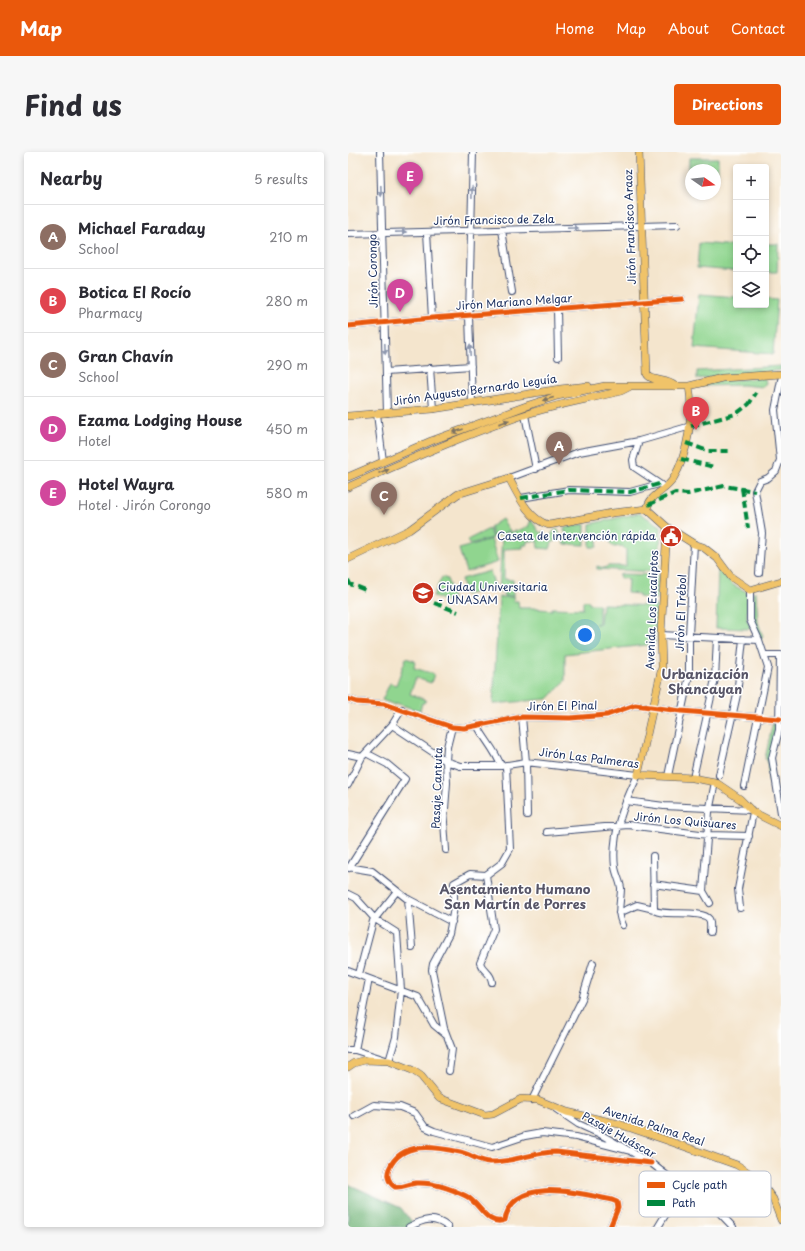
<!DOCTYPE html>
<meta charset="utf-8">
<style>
:root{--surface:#fff;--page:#f7f7f7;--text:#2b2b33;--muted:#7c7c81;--line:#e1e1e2;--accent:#ea580c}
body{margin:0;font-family:"Playpen Sans",sans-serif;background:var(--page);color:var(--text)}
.controls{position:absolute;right:12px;top:12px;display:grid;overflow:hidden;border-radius:4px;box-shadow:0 2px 6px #0003}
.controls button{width:36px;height:36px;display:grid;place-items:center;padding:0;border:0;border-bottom:1px solid var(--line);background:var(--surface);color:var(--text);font:20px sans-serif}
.compass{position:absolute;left:337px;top:12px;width:36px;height:36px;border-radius:50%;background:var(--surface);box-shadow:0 2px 6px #0003;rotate:104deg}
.you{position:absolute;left:237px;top:483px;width:14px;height:14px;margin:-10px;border:3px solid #fff;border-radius:50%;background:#1a73e8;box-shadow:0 0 0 6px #1a73e833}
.badge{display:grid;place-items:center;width:26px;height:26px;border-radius:50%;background:var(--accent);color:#fff;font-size:13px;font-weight:700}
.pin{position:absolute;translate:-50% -33px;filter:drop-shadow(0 1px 2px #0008)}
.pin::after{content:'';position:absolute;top:21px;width:14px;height:12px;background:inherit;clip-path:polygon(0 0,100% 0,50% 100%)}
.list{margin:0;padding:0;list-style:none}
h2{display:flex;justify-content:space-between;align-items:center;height:52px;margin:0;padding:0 16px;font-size:17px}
h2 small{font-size:13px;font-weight:400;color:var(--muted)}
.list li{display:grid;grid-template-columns:26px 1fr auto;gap:12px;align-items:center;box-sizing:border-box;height:64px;padding:0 16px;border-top:1px solid var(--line)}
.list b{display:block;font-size:15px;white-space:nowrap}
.list p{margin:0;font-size:13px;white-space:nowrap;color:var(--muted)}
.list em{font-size:13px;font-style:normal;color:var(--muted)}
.icon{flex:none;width:22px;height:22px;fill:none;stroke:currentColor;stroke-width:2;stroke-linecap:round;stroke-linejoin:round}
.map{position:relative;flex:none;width:433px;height:1075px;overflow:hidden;border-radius:4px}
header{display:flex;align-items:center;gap:24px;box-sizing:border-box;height:56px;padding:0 20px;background:var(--accent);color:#fff}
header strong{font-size:19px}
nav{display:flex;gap:22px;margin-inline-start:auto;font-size:14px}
.intro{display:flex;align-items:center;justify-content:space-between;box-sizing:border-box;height:96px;padding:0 24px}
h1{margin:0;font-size:28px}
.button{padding:10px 18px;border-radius:4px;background:var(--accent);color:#fff;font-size:14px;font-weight:700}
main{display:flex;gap:24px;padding:0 24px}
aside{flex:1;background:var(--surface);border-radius:4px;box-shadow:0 2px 6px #0003}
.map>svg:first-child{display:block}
.green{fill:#90d58f;stroke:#568276}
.forest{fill:#74b67a;stroke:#48726c}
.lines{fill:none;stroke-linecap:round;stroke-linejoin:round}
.minor-casing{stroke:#3c4a6f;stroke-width:8}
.major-casing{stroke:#3c4a6f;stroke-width:8}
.minor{stroke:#fff;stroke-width:6}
.major{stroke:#f0c369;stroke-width:7}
.quiet{stroke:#00873e;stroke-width:4;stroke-dasharray:8 4;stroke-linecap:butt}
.cycleway-casing{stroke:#fff;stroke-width:8}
.cycleway{stroke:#e8590c;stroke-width:5}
.oneway{fill:#8d97ae}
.oneway2{fill:#7b7263}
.labels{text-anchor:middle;stroke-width:3;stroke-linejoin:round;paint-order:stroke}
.street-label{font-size:11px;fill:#1b2f5e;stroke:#fff}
.poi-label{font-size:11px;fill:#1b2f5e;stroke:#fff;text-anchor:end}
.quarter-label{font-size:13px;font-weight:bold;fill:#585668;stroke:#fff}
.key{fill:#fff;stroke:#bbc1cf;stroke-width:1}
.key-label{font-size:11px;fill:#1b2f5e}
</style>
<header>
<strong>Map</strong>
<nav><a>Home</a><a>Map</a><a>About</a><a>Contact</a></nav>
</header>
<div class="intro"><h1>Find us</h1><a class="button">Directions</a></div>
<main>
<aside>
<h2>Nearby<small>5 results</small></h2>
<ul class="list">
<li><span class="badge" style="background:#8d6e63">A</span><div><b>Michael Faraday</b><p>School</p></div><em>210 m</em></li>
<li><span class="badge" style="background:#e0444e">B</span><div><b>Botica El Rocío</b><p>Pharmacy</p></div><em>280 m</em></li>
<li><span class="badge" style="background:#8d6e63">C</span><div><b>Gran Chavín</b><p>School</p></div><em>290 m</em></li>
<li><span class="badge" style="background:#d1479c">D</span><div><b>Ezama Lodging House</b><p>Hotel</p></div><em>450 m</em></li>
<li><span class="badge" style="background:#d1479c">E</span><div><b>Hotel Wayra</b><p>Hotel · Jirón Corongo</p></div><em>580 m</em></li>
</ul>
</aside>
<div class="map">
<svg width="433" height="1075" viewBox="0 0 433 1075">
<rect width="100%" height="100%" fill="#fff"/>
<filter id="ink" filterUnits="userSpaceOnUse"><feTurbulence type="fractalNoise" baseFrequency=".025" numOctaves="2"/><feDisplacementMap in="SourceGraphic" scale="8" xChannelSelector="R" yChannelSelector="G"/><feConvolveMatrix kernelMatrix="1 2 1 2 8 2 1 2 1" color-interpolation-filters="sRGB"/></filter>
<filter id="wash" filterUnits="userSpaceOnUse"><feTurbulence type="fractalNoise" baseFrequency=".012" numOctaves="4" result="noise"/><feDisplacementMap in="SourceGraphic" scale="16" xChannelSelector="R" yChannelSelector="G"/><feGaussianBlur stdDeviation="0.9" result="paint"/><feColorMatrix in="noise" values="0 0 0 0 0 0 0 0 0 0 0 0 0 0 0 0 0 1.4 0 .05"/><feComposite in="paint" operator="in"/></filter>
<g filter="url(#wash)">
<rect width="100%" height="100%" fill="#f4e5cd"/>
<path class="green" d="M 341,6 L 370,6 L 370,25 L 367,25 L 367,18 L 343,18 L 343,25 L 341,25 Z
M 351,91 L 388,94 L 388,119 L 349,116 Z
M 418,92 L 430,92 L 429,120 L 418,120 Z
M 351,142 L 388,145 L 388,153 L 418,153 L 418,147 L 429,148 L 425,202 L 346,196 Z
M 433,214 L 433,218 L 349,227 L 349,219 Z
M 417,226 L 418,231 L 415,235 L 395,233 L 354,234 L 365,229 Z
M 291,361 L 313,374 L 311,415 L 308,415 L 308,420 L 249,417 L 249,414 L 256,416 L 260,414 L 278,414 L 278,398 L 274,394 L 266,395 L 262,392 L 263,386 L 259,384 L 257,387 L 250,385 L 249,395 L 242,395 L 242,372 Z
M 154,367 L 162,379 L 145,385 L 142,375 Z
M 183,368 L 192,381 L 196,380 L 197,387 L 203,387 L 204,381 L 209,377 L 211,379 L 212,385 L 204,391 L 202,397 L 190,396 L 189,389 L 179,389 L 179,393 L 175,393 L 175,396 L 156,397 L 156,427 L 165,428 L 165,444 L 156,444 L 155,440 L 151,439 L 154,383 L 180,375 Z
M 237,372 L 237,393 L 215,392 L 218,379 L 216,379 L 216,376 Z
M 141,377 L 144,386 L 122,392 L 119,388 Z
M 143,387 L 150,410 L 118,420 L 111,397 Z
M 370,416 L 385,433 L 399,440 L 399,468 L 403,475 L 401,477 L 368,476 Z
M 142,419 L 147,435 L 117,443 L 113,427 Z
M 272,422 L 310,423 L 309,447 L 291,445 L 291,442 L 279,441 L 280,427 L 272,426 Z
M 94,425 L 99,427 L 103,438 L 106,453 L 85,444 Z
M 405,440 L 408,440 L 410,470 L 415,485 L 413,487 L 405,470 Z
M 151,445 L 166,445 L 165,449 L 170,449 L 171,456 L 191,456 L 191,457 L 204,458 L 204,456 L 235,457 L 235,449 L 241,449 L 241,452 L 251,452 L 251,471 L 247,472 L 252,472 L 254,452 L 308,454 L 307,492 L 217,502 L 217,529 L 200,547 L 145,552 Z
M 58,506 L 67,509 L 66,516 L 86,522 L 83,531 L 68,526 L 62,542 L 78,548 L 76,551 L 74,551 L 72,559 L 48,551 L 47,553 L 34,548 L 42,531 L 48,533 Z
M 425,570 L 428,571 L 422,605 L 423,627 L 421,629 L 419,607 L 417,607 Z"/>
<path class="forest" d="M 0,1032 L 53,1056 L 67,1075 L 0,1075 Z"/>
</g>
<g filter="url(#ink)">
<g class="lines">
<g class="minor-casing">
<path id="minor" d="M 32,0 L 39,261
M 154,78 L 164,140
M 79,80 L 84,166
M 0,82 L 329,73
M 209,157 L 210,205
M 0,174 L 84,166 L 334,147
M 82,216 L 85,257
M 38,220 L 123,214
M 124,251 L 121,164 L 125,0
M 29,262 L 35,309
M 177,263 L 188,317
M 291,289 L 285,308 L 286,315 L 313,333
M 161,326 L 231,300 L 291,289 L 343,274
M 173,346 L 221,338 L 282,340 L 311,332
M 411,421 L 414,381 L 407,339 L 412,329 L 420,326 L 428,319 L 432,308 L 427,258 L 433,228
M 313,483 L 411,488
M 416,503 L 433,503
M 432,503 L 431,578 L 424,606 L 433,661
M 0,547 L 9,550 L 36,552 L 104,575 L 116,576 L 174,565 L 222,566 L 259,563 L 287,553 L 333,559 L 432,567
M 174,565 L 178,610 L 179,663
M 44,573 L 98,609 L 112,614 L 153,614 L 178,610 L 290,623 C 276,652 263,682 267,715 C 268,722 272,729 273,736 C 273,749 268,761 275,773
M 129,573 C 136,587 148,599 153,614
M 0,602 L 14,605
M 371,623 L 389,543 L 395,487
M 320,624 L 341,524 L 341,483 L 346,392
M 345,626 L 367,527 L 369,486
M 0,633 L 14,605 L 44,573 L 54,557
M 396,634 L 420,515 L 411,488 L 402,468 L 402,438
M 278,649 L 316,654 L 403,658
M 199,680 L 280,673 L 360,683 L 401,684
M 98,698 L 96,670 L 99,631 L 98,609 L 99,595 L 104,575
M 305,704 L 306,758 C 315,765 354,757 361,767 C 363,770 362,776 362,780
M 0,715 L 24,719 L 58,746 L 104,770
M 1,716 L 57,627 L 39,612 L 18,601
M 138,723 L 154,711 L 162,697 L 158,613
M 138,723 L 146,777 L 132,811 C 135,820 143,820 144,830
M 305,732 L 355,739 L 361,660 L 367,630
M 355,739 L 362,751
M 0,742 L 8,746 L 27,767 L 49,781 L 53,838 L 48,885 L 41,909 L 7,898 L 0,898
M 60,747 L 64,795
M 392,756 L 390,737 L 405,660
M 271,761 L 289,753 L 306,757
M 0,819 L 70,845 L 86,873 L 98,883
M 11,822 L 25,769 L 49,739
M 7,898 L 21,827
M 101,919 L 104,897 L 96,876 L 84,818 L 85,812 L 101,782 L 106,756 L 106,731 L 122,722 L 138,723
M 184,948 L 234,847 L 245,811
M 208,957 L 230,972 L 250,981 L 303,1011 L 326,1029 L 366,1055 L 385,1075
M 6,964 L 26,953 L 52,955 L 67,961 L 77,975 L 86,979 L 144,995 L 177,984 L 194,981 L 228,985 L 283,999
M 61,1075 C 76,1067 86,1064 100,1075
M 262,1075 L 270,1056 L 269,1050 L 264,1048 C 235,1042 165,1022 157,1068 C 139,1075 132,1051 118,1044 C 102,1036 86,1030 68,1031 C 60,1032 54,1036 47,1035 C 41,1031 38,1024 41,1017 C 53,988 88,995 112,1000 C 122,1002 130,1009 141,1010 C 163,1011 185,1000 208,1000 L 303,1011
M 310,1075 L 335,1034"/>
</g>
<g class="major-casing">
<path id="major" d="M 291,0 L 299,222 C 303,230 319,226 327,234
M 341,234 C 346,262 340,303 325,327 C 318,339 302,342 299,357 L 319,375 L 346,392 L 355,395 L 369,406 L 383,425 L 402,438 L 433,429
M 0,264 L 85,257 L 212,237 L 240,234
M 0,325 L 83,289 L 181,253 L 209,244 L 257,234 L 341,234 L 374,226 L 433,222
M 0,335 C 58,309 118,282 179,262 C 210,252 242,247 273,239 L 281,235
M 319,375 L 313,483 L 314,515 L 290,623 L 345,626 L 367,630 L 392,647 L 405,660 L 433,674
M 0,407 L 61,378 L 110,342 L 161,326 C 170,343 181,368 201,373 L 264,361 L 299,357
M 0,915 L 6,911 L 17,908 L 41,909 L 64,918 L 73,924 L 91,946 L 137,963 L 145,962 L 173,947 L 190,948 L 219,960 L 271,972 L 318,988 L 389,1013 L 410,1027 L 425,1047 L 433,1068"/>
</g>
<use href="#minor" class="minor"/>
<use href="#major" class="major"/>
<path class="quiet" d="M 343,274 L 388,262 L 401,252 L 408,241
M 338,291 L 360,299 L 384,299
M 333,307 L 366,315
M 394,336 L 400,376
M 173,346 L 221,338 L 282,340 L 311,332
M 300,353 L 327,341 L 340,342 L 376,334 L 407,339
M 0,428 L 2,432 L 20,439
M 86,451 L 110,460"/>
<g class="cycleway-casing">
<path id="cycleway" d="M 0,174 L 84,166 L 334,147
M 0,547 L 9,550 L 36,552 L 104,575 L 116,576 L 174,565 L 222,566 L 259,563 L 287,553 L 333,559 L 432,567
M 262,1075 L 270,1056 L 269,1050 L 264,1048 C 235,1042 165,1022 157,1068 C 139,1075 132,1051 118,1044 C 102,1036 86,1030 68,1031 C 60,1032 54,1036 47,1035 C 41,1031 38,1024 41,1017 C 53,988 88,995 112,1000 C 122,1002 130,1009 141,1010 C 163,1011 185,1000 208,1000 L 303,1011"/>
</g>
<use href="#cycleway" class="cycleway"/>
</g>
<defs><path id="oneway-solid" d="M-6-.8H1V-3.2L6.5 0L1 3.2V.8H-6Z"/></defs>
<g class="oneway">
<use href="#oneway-solid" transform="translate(33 39) rotate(88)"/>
<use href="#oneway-solid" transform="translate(124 40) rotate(-89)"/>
<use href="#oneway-solid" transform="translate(225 76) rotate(-1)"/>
<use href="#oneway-solid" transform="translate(53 80) rotate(-1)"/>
<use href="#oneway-solid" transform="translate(37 197) rotate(88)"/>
<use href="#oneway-solid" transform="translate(122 198) rotate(-92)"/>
</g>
<g class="oneway2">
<use href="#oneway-solid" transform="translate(200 247) rotate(165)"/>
<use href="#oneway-solid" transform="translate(156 270) rotate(-20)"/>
<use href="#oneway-solid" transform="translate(110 279) rotate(160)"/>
<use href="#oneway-solid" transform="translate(36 319) rotate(-23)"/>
</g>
</g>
<defs>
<g id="civic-disc" transform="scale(1.15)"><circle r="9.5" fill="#c8321e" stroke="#fff"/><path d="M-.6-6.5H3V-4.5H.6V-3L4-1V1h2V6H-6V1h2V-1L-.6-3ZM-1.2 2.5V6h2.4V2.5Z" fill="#fff"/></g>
<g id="university-disc" transform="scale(1.15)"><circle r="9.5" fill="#c8321e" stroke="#fff"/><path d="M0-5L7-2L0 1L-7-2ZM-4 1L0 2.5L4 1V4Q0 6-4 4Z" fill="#fff"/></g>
</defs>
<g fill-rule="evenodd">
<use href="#civic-disc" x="323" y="384"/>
<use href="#university-disc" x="75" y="441"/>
</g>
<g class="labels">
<g class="street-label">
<text transform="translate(146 68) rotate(-1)" y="4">Jirón Francisco de Zela</text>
<text transform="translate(282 75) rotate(-92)" y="4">Jirón Francisco Araoz</text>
<text transform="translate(25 119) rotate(-91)" y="4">Jirón Corongo</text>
<text transform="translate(166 150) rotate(-4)" y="4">Jirón Mariano Melgar</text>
<text transform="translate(127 238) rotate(-8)" y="4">Jirón Augusto Bernardo Leguía</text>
<text transform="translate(304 458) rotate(-88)" y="4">Avenida Los Eucaliptos</text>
<text transform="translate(333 461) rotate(-88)" y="4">Jirón El Trébol</text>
<text transform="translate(214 554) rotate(-1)" y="4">Jirón El Pinal</text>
<text transform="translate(241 606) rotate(7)" y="4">Jirón Las Palmeras</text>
<text transform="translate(89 636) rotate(-88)" y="4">Pasaje Cantuta</text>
<text transform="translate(337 669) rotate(5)" y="4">Jirón Los Quisuares</text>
<text transform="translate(306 974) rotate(18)" y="4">Avenida Palma Real</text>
<text transform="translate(271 983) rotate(29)" y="4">Pasaje Huáscar</text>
</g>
<g class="poi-label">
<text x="308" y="388">Caseta de intervención rápida</text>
<text x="90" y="439" text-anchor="start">Ciudad Universitaria<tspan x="90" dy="13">- UNASAM</tspan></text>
</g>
<g class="quarter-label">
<text x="357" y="527">Urbanización<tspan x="357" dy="15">Shancayan</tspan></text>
<text x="167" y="742">Asentamiento Humano<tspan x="167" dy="15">San Martín de Porres</tspan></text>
</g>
</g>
<rect x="291" y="1019" width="132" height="46" rx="6" class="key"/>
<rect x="299" y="1030" width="18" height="6" fill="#e8590c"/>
<rect x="299" y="1048" width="18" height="6" fill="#00873e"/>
<g class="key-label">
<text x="324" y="1037">Cycle path</text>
<text x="324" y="1055">Path</text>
</g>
</svg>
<div class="controls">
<button>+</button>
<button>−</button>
<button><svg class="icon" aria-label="locate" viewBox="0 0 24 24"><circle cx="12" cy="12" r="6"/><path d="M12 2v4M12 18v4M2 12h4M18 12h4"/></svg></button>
<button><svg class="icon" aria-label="layers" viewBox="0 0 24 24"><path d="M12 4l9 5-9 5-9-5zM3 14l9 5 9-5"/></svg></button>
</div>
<svg class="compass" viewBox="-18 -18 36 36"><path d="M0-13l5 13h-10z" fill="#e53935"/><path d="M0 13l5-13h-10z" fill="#7c7c81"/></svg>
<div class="you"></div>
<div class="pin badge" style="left:211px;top:313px;background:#8d6e63">A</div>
<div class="pin badge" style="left:348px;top:278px;background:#e0444e">B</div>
<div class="pin badge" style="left:36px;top:363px;background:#8d6e63">C</div>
<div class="pin badge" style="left:52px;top:160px;background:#d1479c">D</div>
<div class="pin badge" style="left:62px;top:43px;background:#d1479c">E</div>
</div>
</main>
